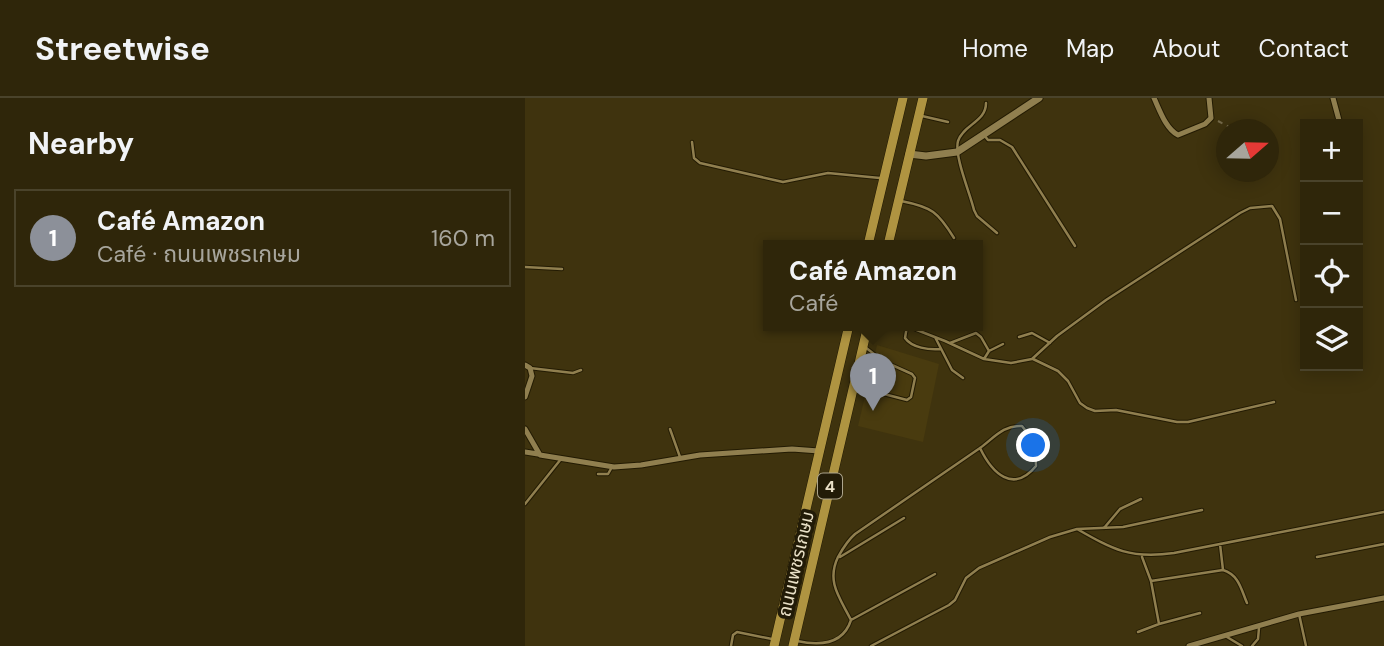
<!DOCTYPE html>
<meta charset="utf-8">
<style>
:root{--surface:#2f260a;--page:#372e13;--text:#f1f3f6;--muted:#a7a59c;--line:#4a432b;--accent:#8c9099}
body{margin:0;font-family:"DM Sans","Noto Sans Thai",sans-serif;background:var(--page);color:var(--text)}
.controls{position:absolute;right:21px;top:21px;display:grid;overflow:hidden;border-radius:0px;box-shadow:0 4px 18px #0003}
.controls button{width:63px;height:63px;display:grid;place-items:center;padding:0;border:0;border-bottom:2px solid var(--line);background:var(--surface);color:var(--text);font:35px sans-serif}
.compass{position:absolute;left:691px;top:21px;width:63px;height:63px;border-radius:50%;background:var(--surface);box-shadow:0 4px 18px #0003;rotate:70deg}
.you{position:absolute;left:509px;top:348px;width:24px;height:24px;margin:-18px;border:5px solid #fff;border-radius:50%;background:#1a73e8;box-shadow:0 0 0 10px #1a73e833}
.badge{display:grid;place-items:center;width:46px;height:46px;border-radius:50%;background:var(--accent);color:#fff;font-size:23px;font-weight:700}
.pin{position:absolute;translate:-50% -58px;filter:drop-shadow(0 2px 4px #0008)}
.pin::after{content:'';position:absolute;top:37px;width:24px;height:21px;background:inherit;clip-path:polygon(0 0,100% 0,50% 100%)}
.popup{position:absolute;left:238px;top:142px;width:220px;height:91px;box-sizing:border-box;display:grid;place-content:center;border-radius:0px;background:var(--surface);filter:drop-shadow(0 2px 5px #0005);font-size:23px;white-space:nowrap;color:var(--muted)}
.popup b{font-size:26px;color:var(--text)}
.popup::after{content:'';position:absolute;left:50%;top:100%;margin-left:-14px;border:14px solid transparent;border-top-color:var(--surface)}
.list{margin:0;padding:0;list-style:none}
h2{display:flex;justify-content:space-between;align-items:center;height:91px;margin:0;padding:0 28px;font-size:30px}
h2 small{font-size:23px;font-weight:400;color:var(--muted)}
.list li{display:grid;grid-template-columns:46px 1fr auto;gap:21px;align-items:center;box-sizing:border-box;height:98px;margin:0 14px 14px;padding:0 14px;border:2px solid var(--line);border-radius:0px}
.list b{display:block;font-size:26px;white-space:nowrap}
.list p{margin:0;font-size:23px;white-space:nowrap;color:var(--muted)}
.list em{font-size:23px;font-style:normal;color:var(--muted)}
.icon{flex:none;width:38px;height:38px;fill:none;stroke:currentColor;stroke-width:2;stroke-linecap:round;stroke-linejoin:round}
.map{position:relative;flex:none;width:859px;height:548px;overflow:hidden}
header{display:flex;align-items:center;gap:42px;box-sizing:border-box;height:98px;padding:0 35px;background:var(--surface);border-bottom:2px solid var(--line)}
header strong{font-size:33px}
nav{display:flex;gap:38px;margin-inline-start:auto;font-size:24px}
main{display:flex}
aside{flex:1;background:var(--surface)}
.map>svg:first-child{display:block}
.built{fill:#493b0f}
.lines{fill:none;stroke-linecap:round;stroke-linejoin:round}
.service-casing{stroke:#231b03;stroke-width:4.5}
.minor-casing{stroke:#231b03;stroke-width:7}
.tertiary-casing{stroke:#231b03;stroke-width:9}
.primary-casing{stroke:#231b03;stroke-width:10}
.path{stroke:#766b4a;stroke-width:2;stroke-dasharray:5 5;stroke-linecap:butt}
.service{stroke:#907f4f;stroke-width:2.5}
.minor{stroke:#907f4f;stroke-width:5}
.tertiary{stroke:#907f4f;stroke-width:7}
.primary{stroke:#af9441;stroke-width:9}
.labels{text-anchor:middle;stroke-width:7;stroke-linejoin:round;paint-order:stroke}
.shield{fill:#221b07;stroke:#ada58d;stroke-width:2}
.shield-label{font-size:16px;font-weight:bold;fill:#e9e0c7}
.street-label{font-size:18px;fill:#e9e0c7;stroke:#221b07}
</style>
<header>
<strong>Streetwise</strong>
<nav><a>Home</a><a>Map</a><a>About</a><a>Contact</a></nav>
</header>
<main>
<aside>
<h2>Nearby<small></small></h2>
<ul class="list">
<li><span class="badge">1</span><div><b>Café Amazon</b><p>Café · ถนนเพชรเกษม</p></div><em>160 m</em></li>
</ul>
</aside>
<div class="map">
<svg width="859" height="548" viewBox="0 0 859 548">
<rect width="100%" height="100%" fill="#3f330e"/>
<path class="built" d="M 352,247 L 414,266 L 398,344 L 333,328 Z"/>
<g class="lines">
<g class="service-casing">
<path id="service" d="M 461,5 C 461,24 439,26 433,43 C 429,58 445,95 449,112 L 452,118 L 472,135
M 397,18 L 423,24
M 459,37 L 463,42 L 475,42 L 487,49 L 550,148
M 167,44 L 169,60 L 175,65 L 258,84 L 303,75 L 355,80
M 376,103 C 407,109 413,114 429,140
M 0,169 L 37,171
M 379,227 L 420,243 L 459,261 L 486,265 L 507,261 L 532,238 L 581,202 L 715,115 L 725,110 L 747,108 L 755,121 L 771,202
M 382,228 L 380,240 C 387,250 404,252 416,251
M 410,239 L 427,272 L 438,280
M 494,239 L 507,235 L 525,245
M 425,245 L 451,235 L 456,239 L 464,253
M 459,261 L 464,253 L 478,246
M 508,261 L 533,273 L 543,283 L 555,305 L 562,310 L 570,313 L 591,312 L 652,324 L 663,324 L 749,304
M 5,270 L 48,275 L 56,272
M 332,289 L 382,302 L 386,299 L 390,280 L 387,276 L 358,263 L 340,249
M 349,293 L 358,263
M 145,331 L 155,359
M 73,376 L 83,376 L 87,369
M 0,406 L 36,361
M 579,430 L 595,411 L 616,401
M 552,431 C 589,452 605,461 649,455 L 859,414
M 315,459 L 379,420
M 617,459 L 626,483 L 634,526 L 675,515
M 792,459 L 859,446
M 698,472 C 714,477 716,491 722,505
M 626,483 L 698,472 L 695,446
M 774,516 L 781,548
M 326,522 C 315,500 301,484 313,459 C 318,450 322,443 330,436 L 455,350 C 469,340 478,327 497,328 L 510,345 L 511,368 C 488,396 467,375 455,350
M 613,534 L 634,526
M 702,539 L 717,548
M 272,543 C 295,548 318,547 326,522 L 410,476
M 206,548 L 208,537 L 212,534 L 247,541
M 346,548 L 424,507 L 430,502 L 441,480 L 454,470 L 525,439 L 552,431 L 598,429 L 677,412
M 727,548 L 733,541 L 734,530"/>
</g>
<g class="minor-casing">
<path id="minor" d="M 629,0 C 635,13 641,31 653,37 L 680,26 L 686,20 L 684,0
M 808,0 L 815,26
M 0,267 L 5,270 L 7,278 L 0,299
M 0,331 L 15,357 L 89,369 L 116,367 L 175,357 L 267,351 L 294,353
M 0,354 L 13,356
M 664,548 L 774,516 L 859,500"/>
</g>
<g class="tertiary-casing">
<path id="tertiary" d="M 384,56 L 401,58 L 432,54 L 514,0"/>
</g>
<g class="primary-casing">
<path id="primary" d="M 343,147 L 378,0
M 363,147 L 398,0
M 249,548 L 324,227
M 268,548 L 343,227"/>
</g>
<path class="path" d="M 693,23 L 710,32"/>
<use href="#service" class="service"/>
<use href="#minor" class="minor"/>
<use href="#tertiary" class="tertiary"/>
<use href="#primary" class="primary"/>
</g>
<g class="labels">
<rect class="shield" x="293" y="375.5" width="24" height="25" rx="5"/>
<g class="shield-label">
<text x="305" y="394">4</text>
</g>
<g class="street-label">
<text transform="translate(271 466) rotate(-77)" y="6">ถนนเพชรเกษม</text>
</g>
</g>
</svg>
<div class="controls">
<button>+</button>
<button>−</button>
<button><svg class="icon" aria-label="locate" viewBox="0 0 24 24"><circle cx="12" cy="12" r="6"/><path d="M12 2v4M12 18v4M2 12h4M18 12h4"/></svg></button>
<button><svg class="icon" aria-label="layers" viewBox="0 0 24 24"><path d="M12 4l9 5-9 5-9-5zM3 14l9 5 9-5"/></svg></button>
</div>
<svg class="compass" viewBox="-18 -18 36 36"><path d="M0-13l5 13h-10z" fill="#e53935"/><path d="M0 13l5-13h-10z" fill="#a7a59c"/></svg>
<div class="you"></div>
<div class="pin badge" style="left:348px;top:313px">1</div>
<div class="popup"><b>Café Amazon</b>Café</div>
</div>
</main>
